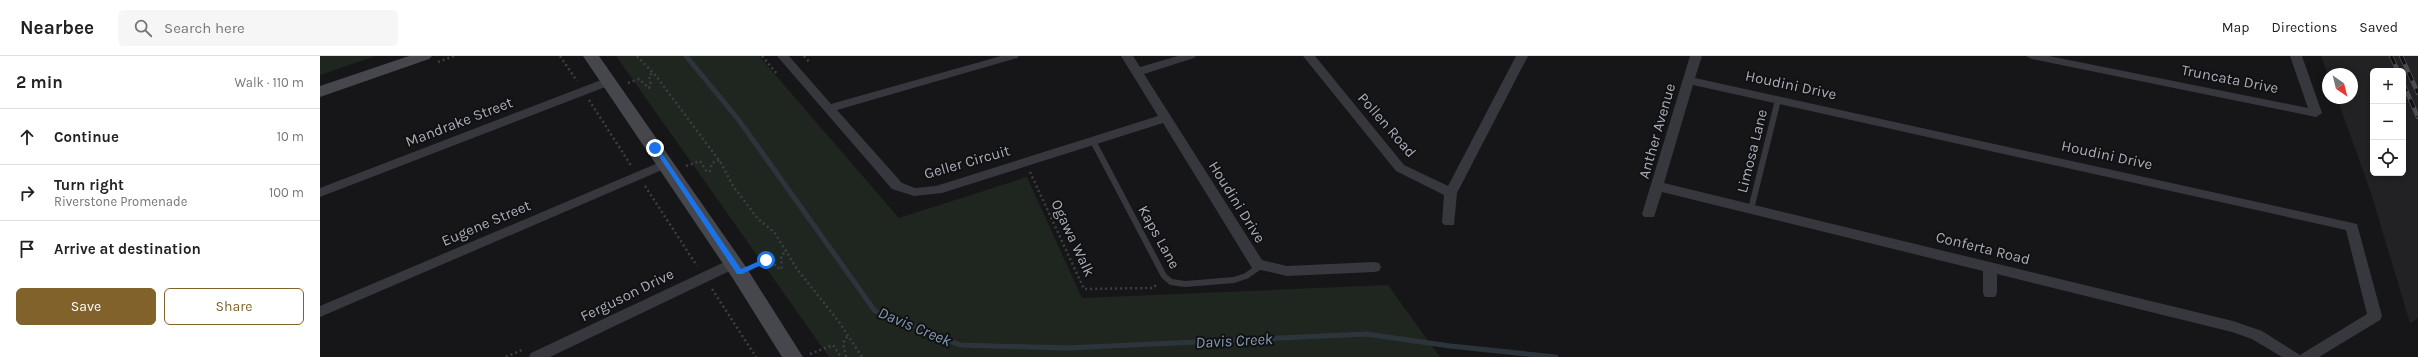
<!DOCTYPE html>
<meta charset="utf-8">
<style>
:root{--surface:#fff;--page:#f6f6f6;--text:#222;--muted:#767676;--line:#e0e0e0;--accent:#80622a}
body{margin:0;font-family:Karla,sans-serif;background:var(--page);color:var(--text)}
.controls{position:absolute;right:12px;top:12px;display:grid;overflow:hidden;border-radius:6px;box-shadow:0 2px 6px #0003}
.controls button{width:36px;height:36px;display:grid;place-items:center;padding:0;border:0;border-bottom:1px solid var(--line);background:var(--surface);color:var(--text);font:20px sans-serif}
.compass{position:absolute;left:2002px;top:12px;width:36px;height:36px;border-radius:50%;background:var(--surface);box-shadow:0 2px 6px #0003;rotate:145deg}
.stop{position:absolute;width:12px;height:12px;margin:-9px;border:3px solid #1a73e8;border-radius:50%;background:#fff}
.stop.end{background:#1a73e8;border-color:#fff;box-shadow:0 1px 4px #0008}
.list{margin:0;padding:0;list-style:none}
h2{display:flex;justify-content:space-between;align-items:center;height:52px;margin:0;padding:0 16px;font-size:17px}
h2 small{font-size:13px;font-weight:400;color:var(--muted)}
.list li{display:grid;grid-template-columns:26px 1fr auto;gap:12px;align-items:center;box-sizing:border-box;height:56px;padding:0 16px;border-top:1px solid var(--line)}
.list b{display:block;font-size:15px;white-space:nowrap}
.list p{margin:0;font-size:13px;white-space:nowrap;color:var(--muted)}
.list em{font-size:13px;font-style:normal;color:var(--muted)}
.actions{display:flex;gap:8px;padding:12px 16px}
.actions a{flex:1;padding:9px 0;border:1px solid var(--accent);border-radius:6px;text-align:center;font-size:14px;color:var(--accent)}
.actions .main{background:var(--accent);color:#fff}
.icon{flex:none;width:22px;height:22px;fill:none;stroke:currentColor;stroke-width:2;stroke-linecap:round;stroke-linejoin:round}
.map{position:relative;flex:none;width:2098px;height:301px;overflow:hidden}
header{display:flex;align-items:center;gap:24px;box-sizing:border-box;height:56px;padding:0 20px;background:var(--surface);border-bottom:1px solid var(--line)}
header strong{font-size:19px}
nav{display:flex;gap:22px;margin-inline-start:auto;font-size:14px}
.search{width:280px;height:36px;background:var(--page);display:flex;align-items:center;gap:10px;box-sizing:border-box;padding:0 14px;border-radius:6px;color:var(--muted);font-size:15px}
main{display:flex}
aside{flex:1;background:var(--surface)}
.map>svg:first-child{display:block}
.built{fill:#222225;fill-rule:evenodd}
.green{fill:#1e261f}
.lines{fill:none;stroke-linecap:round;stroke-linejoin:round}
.stream{stroke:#2c353c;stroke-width:5}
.path{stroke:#3d3f44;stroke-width:2.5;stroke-dasharray:2 3;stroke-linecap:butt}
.lane{stroke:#37383d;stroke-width:6}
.street{fill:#37383d;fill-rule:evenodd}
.secondary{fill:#45474d;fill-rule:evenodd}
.rail-casing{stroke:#4a4c52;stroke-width:4.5}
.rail{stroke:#111113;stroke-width:3;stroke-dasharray:9;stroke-linecap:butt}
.route{fill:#1a73e8}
.labels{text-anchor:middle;stroke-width:4;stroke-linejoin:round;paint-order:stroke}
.street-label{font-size:15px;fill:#a8adb8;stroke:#111113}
.water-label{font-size:16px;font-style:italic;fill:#7f9bb3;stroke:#111113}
</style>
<header>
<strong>Nearbee</strong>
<div class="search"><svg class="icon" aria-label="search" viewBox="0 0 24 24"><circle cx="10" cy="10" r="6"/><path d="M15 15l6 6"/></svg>Search here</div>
<nav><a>Map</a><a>Directions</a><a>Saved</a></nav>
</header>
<main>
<aside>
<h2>2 min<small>Walk · 110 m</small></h2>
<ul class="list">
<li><svg class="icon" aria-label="ahead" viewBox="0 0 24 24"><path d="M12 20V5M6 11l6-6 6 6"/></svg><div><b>Continue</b></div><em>10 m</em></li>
<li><svg class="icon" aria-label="right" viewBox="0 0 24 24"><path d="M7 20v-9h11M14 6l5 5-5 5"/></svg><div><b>Turn right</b><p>Riverstone Promenade</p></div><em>100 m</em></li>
<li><svg class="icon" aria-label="arrive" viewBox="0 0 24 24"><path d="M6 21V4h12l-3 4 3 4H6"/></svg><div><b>Arrive at destination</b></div></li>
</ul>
<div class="actions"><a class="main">Save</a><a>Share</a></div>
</aside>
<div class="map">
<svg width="2098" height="301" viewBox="0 0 2098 301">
<rect width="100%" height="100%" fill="#161618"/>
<path class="built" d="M 2001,0 L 2098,0 L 2098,262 L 2090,267 L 2050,134 L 2017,42 L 2032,42 L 2032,18 L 2008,18 ZM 2053,15 L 2083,15 L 2083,117 L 2053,117 Z"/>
<path class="green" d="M 0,0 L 55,0 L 0,19 Z
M 296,0 L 439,0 L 579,162 L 707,121 L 762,242 L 1068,229 L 1120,301 L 509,301 Z"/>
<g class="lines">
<path class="stream" d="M 366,0 L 418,63 L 555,255 L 640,289 L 747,292 L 1046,278 L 1130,290 L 1236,301"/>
<path class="path" d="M 240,0 L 257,25
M 317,0 L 336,20 L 401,107 L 413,130 L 438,163 L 454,176 L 477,213 L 519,266 L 542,301
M 442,0 L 458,19
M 484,0 L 489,6
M 118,6 L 134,0
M 308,27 L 319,23 L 329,32 L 331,29 L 329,19 L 334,17
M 269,44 L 312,111
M 366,110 L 380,105 L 387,116 L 390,115 L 392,107 L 399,104
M 710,116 L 764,233 L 833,232 L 837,228
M 325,130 L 377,210
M 433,210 L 445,204 L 453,205 L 456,211 L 462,213 L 461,200 L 467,194
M 392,233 L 436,301
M 490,298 L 513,289 L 521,301
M 186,301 L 204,293
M 526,301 L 523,287 L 528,279"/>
<path class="lane" d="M 773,85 L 844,220 L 851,226 L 865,228 L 914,224 L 926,220 L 942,209
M 1431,153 L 1458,44"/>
<path class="street" d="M 457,0 L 469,0 L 511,48 L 681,0 L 699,0 L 697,2 L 517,54 L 582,127 L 595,132 L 616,130 L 838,60 L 801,0 L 813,0 L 820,11 L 858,0 L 876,0 L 874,2 L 824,18 L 942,204 L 967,210 L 1054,206 L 1059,207 L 1061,211 L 1059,215 L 1054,216 L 967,220 L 932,212 L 843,67 L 622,137 L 594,140 L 572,133 Z
M 983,0 L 995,0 L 1084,109 L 1128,130 L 1196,0 L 1208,0 L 1137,137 L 1134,169 L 1124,169 L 1122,166 L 1124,139 L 1076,115 Z
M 1370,0 L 1382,0 L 1375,22 L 2037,168 L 2062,260 L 2060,264 L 1999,301 L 1962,301 L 1932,283 L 1912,276 L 1677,218 L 1677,237 L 1675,241 L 1665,241 L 1663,237 L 1663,215 L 1342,136 L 1334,161 L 1324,161 L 1322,158 ZM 1373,29 L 2026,174 L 2047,258 L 1980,299 L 1942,275 L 1913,265 L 1344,127 Z
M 1706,0 L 1729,0 L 1988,52 L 1970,0 L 1982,0 L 2002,57 L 1996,61 L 1712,3 Z
M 289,21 L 295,25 L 293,28 L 0,141 L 0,132 Z
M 345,104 L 349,105 L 351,108 L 349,111 L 0,261 L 0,250 Z
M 413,202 L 418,203 L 420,207 L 418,211 L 230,301 L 209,301 L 211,297 Z"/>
<path class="secondary" d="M 89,0 L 112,0 L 109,3 L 0,41 L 0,30 Z
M 263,0 L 279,0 L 426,211 L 483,301 L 462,301 L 412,221 Z"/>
<g class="rail-casing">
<path id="rail" d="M 2071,0 L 2078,15
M 2081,0 L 2098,37
M 2083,27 L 2098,61"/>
</g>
<use href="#rail" class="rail"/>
</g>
<path class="route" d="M 332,90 L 337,90 L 421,213 L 446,202 L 449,204 L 448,206 L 422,218 L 417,218 Z"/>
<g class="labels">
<g class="street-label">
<text transform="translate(1910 23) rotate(11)" y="5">Truncata Drive</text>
<text transform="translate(1471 29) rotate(12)" y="5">Houdini Drive</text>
<text transform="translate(139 66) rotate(-21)" y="5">Mandrake Street</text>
<text transform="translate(1067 69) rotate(49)" y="5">Pollen Road</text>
<text transform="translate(1337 75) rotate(-74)" y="5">Anther Avenue</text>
<text transform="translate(1432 95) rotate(-76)" y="5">Limosa Lane</text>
<text transform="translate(1787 99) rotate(12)" y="5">Houdini Drive</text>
<text transform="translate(647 106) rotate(-16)" y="5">Geller Circuit</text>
<text transform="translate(917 146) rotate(58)" y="5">Houdini Drive</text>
<text transform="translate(166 167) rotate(-23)" y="5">Eugene Street</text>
<text transform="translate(839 181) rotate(61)" y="5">Kaps Lane</text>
<text transform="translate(753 182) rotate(65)" y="5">Ogawa Walk</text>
<text transform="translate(1663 192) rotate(14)" y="5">Conferta Road</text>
<text transform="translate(307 239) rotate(-26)" y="5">Ferguson Drive</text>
</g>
<g class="water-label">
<text transform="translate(595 270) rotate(23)" y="6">Davis Creek</text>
<text transform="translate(914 284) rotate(-3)" y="6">Davis Creek</text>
</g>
</g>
</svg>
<div class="controls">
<button>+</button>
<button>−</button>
<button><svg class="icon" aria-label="locate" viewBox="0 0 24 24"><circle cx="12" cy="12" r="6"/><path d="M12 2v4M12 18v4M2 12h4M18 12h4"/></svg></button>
</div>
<svg class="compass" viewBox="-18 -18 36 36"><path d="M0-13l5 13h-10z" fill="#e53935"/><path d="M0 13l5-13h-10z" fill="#767676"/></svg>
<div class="stop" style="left:446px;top:204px"></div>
<div class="stop end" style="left:335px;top:92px"></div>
</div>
</main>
